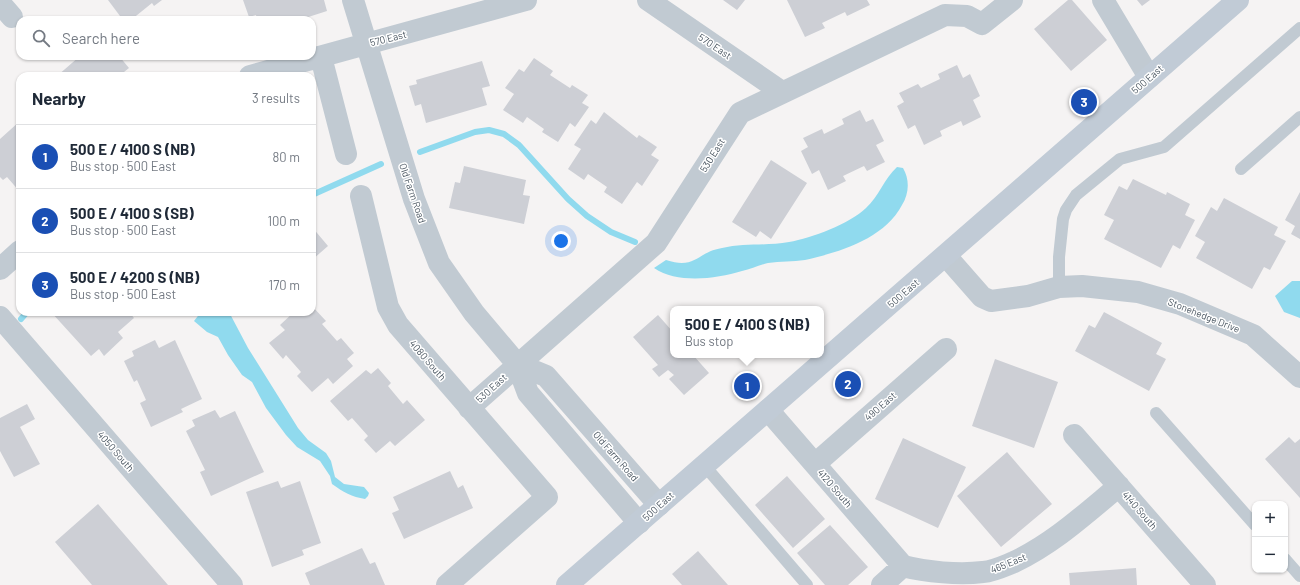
<!DOCTYPE html>
<meta charset="utf-8">
<style>
:root{--surface:#fff;--page:#f2f2f3;--text:#1f2937;--muted:#747a83;--line:#e0e1e3;--accent:#1a73e8}
body{margin:0;font-family:Barlow,sans-serif;background:var(--page);color:var(--text)}
.controls{position:absolute;right:12px;bottom:12px;display:grid;overflow:hidden;border-radius:8px;box-shadow:0 1px 3px #0004}
.controls button{width:36px;height:36px;display:grid;place-items:center;padding:0;border:0;border-bottom:1px solid var(--line);background:var(--surface);color:var(--text);font:20px sans-serif}
.you{position:absolute;left:561px;top:241px;width:14px;height:14px;margin:-10px;border:3px solid #fff;border-radius:50%;background:#1a73e8;box-shadow:0 0 0 6px #1a73e833}
.badge{display:grid;place-items:center;width:26px;height:26px;border-radius:50%;background:var(--accent);color:#fff;font-size:13px;font-weight:700}
.pin{position:absolute;translate:-50% -50%;border:2px solid #fff;box-shadow:0 1px 4px #0006}
.popup{position:absolute;left:670px;top:306px;width:154px;height:52px;box-sizing:border-box;display:grid;place-content:center;border-radius:8px;background:var(--surface);filter:drop-shadow(0 1px 3px #0005);font-size:13px;white-space:nowrap;color:var(--muted)}
.popup b{font-size:15px;color:var(--text)}
.popup::after{content:'';position:absolute;left:50%;top:100%;margin-left:-8px;border:8px solid transparent;border-top-color:var(--surface)}
.list{margin:0;padding:0;list-style:none}
h2{display:flex;justify-content:space-between;align-items:center;height:52px;margin:0;padding:0 16px;font-size:17px}
h2 small{font-size:13px;font-weight:400;color:var(--muted)}
.list li{display:grid;grid-template-columns:26px 1fr auto;gap:12px;align-items:center;box-sizing:border-box;height:64px;padding:0 16px;border-top:1px solid var(--line)}
.list b{display:block;font-size:15px;white-space:nowrap}
.list p{margin:0;font-size:13px;white-space:nowrap;color:var(--muted)}
.list em{font-size:13px;font-style:normal;color:var(--muted)}
.icon{flex:none;width:22px;height:22px;fill:none;stroke:currentColor;stroke-width:2;stroke-linecap:round;stroke-linejoin:round}
.map{position:relative;flex:none;width:1300px;height:585px;overflow:hidden}
.search{position:absolute;background:var(--surface);box-shadow:0 1px 3px #0004;left:16px;top:16px;width:300px;height:44px;display:flex;align-items:center;gap:10px;box-sizing:border-box;padding:0 14px;border-radius:12px;color:var(--muted);font-size:15px}
.panel{position:absolute;background:var(--surface);box-shadow:0 1px 3px #0004;left:16px;top:72px;width:300px;height:244px;border-radius:12px}
.map>svg:first-child{display:block}
.water{fill:#90daee}
.lines{fill:none;stroke-linecap:round;stroke-linejoin:round}
.stream{stroke:#90daee;stroke-width:6}
.building{fill:#cdcfd5}
.lane{stroke:#c1cad2;stroke-width:12}
.street{stroke:#c1cad2;stroke-width:22}
.secondary{stroke:#c1cbd6;stroke-width:22}
.labels{text-anchor:middle;stroke-width:3;stroke-linejoin:round;paint-order:stroke}
.street-label{font-size:10px;fill:#4a5661;stroke:#fff}
</style>
<div class="map">
<svg width="1300" height="585" viewBox="0 0 1300 585">
<rect width="100%" height="100%" fill="#f5f3f3"/>
<path class="water" d="M 897,167 L 903,168 C 910,180 909,194 902,205 C 884,239 840,252 805,260 C 793,262 780,261 768,263 C 759,265 751,269 742,271 C 715,279 678,284 654,268 L 666,260 C 696,270 697,252 722,248 C 744,243 767,246 789,242 C 812,238 849,224 866,208 C 879,196 884,179 897,167 Z
M 1292,281 L 1300,281 L 1300,318 L 1284,312 L 1275,296 Z
M 201,312 L 229,312 L 248,348 L 298,428 L 308,440 L 326,453 L 331,461 L 335,477 L 344,484 L 364,487 L 369,493 L 368,496 L 365,499 C 352,497 343,492 332,484 L 330,476 L 320,461 L 297,447 L 286,435 L 266,408 L 252,382 L 242,375 L 228,355 L 218,337 L 207,332 L 194,321 Z"/>
<g class="lines">
<path class="stream" d="M 420,152 L 475,132 L 489,130 L 504,134 L 519,145 L 568,199 L 587,216 L 611,232 L 635,242
M 312,195 L 381,164
M 21,319 L 27,312"/>
</g>
<path class="building" d="M 108,0 L 162,0 L 154,6 L 152,3 L 131,20 L 123,20 Z
M 243,0 L 324,0 L 327,11 L 299,20 L 257,20 L 256,15 L 249,17 Z
M 723,0 L 745,0 L 737,10 Z
M 787,0 L 867,0 L 870,5 L 847,16 L 845,12 L 822,23 L 825,28 L 805,37 Z
M 1068,0 L 1072,0 L 1107,40 L 1071,71 L 1034,29 Z
M 1137,0 L 1150,0 L 1142,6 Z
M 80,56 L 119,56 L 129,68 L 124,72 L 127,76 L 57,76 Z
M 534,58 L 553,71 L 550,75 L 570,88 L 572,85 L 588,95 L 582,103 L 589,107 L 575,127 L 570,123 L 558,142 L 542,132 L 544,129 L 527,117 L 523,123 L 503,110 L 514,94 L 505,88 L 519,69 L 524,72 Z
M 482,61 L 490,86 L 482,88 L 487,105 L 426,123 L 421,104 L 415,106 L 409,86 L 417,84 L 416,80 Z
M 957,65 L 963,78 L 970,74 L 980,96 L 973,100 L 981,117 L 963,126 L 961,121 L 940,131 L 942,136 L 924,145 L 915,125 L 908,129 L 897,106 L 904,102 L 899,93 L 918,84 L 921,88 L 940,79 L 938,74 Z
M 860,110 L 866,122 L 873,119 L 884,141 L 876,145 L 885,162 L 867,171 L 864,166 L 843,176 L 846,181 L 828,190 L 819,170 L 812,174 L 801,151 L 808,147 L 803,138 L 822,129 L 824,134 L 844,124 L 842,119 Z
M 604,112 L 637,138 L 639,135 L 657,147 L 651,155 L 659,160 L 642,186 L 637,182 L 622,204 L 604,192 L 607,187 L 588,174 L 584,180 L 568,169 L 581,149 L 574,145 L 591,120 L 596,124 Z
M 20,121 L 20,192 L 7,177 L 3,180 L 0,177 L 0,139 Z
M 771,160 L 807,183 L 771,239 L 760,231 L 756,237 L 732,222 Z
M 464,166 L 526,180 L 523,195 L 530,196 L 524,224 L 449,208 L 455,182 L 460,183 Z
M 1133,179 L 1166,195 L 1167,192 L 1190,204 L 1185,215 L 1195,220 L 1180,249 L 1173,245 L 1161,268 L 1104,239 L 1114,220 L 1104,215 L 1119,186 L 1127,190 Z
M 1300,192 L 1300,239 L 1291,234 L 1295,226 L 1285,220 Z
M 1224,198 L 1278,227 L 1274,235 L 1286,241 L 1270,270 L 1264,267 L 1252,289 L 1196,258 L 1205,242 L 1195,236 L 1211,207 L 1217,211 Z
M 312,227 L 328,246 L 312,260 Z
M 312,306 L 326,321 L 322,324 L 337,341 L 341,338 L 354,353 L 347,359 L 353,366 L 333,384 L 328,378 L 312,392 L 297,376 L 301,372 L 286,355 L 283,359 L 269,343 L 285,330 L 280,325 L 294,312 L 312,312 Z
M 51,312 L 129,312 L 134,318 L 118,332 L 123,338 L 104,356 L 99,349 L 91,356 Z
M 1104,312 L 1162,343 L 1156,354 L 1166,359 L 1149,391 L 1075,351 L 1089,325 L 1095,328 Z
M 658,315 L 673,332 L 673,355 L 693,355 L 709,373 L 684,395 L 669,379 L 674,375 L 668,370 L 659,377 L 652,369 L 658,365 L 633,337 Z
M 155,340 L 159,348 L 175,340 L 202,399 L 181,409 L 183,412 L 151,427 L 140,403 L 146,400 L 137,380 L 134,382 L 124,361 L 134,356 L 132,351 Z
M 995,359 L 1058,382 L 1034,448 L 972,426 Z
M 378,368 L 391,383 L 388,386 L 403,404 L 407,400 L 425,420 L 395,446 L 390,441 L 376,453 L 364,440 L 368,436 L 352,418 L 348,421 L 330,401 L 366,370 L 371,374 Z
M 27,404 L 35,419 L 20,427 L 40,464 L 14,477 L 0,451 L 0,418 Z
M 215,410 L 220,418 L 235,411 L 264,472 L 211,496 L 200,472 L 205,470 L 186,431 L 195,426 L 192,420 Z
M 1289,437 L 1295,443 L 1300,439 L 1300,498 L 1265,459 Z
M 903,438 L 966,467 L 938,528 L 875,499 Z
M 1007,452 L 1052,504 L 1001,547 L 957,496 Z
M 450,471 L 458,488 L 463,485 L 473,508 L 404,539 L 392,513 L 399,510 L 393,497 Z
M 787,476 L 825,519 L 793,548 L 755,505 Z
M 278,481 L 281,488 L 300,481 L 321,543 L 302,550 L 304,555 L 272,567 L 246,492 Z
M 98,504 L 168,585 L 92,585 L 55,542 Z
M 830,525 L 868,567 L 848,585 L 825,585 L 797,553 Z
M 362,548 L 370,564 L 375,562 L 385,585 L 310,585 L 305,573 Z
M 698,551 L 728,585 L 682,585 L 672,574 Z
M 1136,568 L 1137,585 L 1070,585 L 1069,573 Z"/>
<g class="lines">
<path class="lane" d="M 1241,169 L 1300,117
M 1059,287 L 1059,257 L 1063,219 L 1066,210 L 1076,195 L 1120,159 L 1164,147 L 1300,28
M 1156,413 L 1255,525
M 704,465 L 807,585
M 1285,559 L 1300,576"/>
<path class="street" d="M 353,0 L 414,199 L 439,263 L 474,313 L 517,364 L 528,393 L 639,523
M 648,0 L 782,92
M 1103,0 L 1149,77
M 0,3 L 12,17
M 321,57 L 346,154
M 250,76 L 526,0
M 361,196 L 388,307 L 398,325 L 547,497 L 447,585
M 946,256 L 982,297 L 991,301 L 1028,296 L 1059,287 L 1082,286 L 1138,292 L 1180,304 L 1253,335 L 1300,377
M 0,269 L 20,251
M 0,317 L 232,585
M 517,364 L 546,376 L 659,505
M 469,408 L 656,243 L 740,113 L 945,15 L 967,16 L 982,24 L 1012,0
M 768,410 L 903,566
M 1074,435 L 1205,585
M 815,464 L 946,349
M 882,585 L 903,566 C 926,572 959,575 983,572 C 994,571 1004,566 1014,562 C 1054,543 1085,514 1119,486"/>
<path class="secondary" d="M 567,585 L 1238,0"/>
</g>
<g class="labels">
<g class="street-label">
<text transform="translate(388 38) rotate(-14)" y="4">570 East</text>
<text transform="translate(715 46) rotate(34)" y="4">570 East</text>
<text transform="translate(1147 79) rotate(-41)" y="4">500 East</text>
<text transform="translate(712 155) rotate(-58)" y="4">530 East</text>
<text transform="translate(413 193) rotate(71)" y="4">Old Farm Road</text>
<text transform="translate(903 293) rotate(-41)" y="4">500 East</text>
<text transform="translate(1204 315) rotate(22)" y="4">Stonehedge Drive</text>
<text transform="translate(428 360) rotate(49)" y="4">4080 South</text>
<text transform="translate(491 388) rotate(-42)" y="4">530 East</text>
<text transform="translate(880 406) rotate(-41)" y="4">490 East</text>
<text transform="translate(116 451) rotate(49)" y="4">4050 South</text>
<text transform="translate(616 456) rotate(49)" y="4">Old Farm Road</text>
<text transform="translate(835 488) rotate(49)" y="4">4120 South</text>
<text transform="translate(658 506) rotate(-42)" y="4">500 East</text>
<text transform="translate(1140 510) rotate(49)" y="4">4140 South</text>
<text transform="translate(1008 563) rotate(-22)" y="4">465 East</text>
</g>
</g>
</svg>
<div class="controls">
<button>+</button>
<button>−</button>
</div>
<div class="you"></div>
<div class="pin badge" style="left:747px;top:386px;background:#1a4fb4">1</div>
<div class="popup"><b>500 E / 4100 S (NB)</b>Bus stop</div>
<div class="pin badge" style="left:848px;top:384px;background:#1a4fb4">2</div>
<div class="pin badge" style="left:1084px;top:102px;background:#1a4fb4">3</div>
<div class="search"><svg class="icon" aria-label="search" viewBox="0 0 24 24"><circle cx="10" cy="10" r="6"/><path d="M15 15l6 6"/></svg>Search here</div>
<section class="panel">
<h2>Nearby<small>3 results</small></h2>
<ul class="list">
<li><span class="badge" style="background:#1a4fb4">1</span><div><b>500 E / 4100 S (NB)</b><p>Bus stop · 500 East</p></div><em>80 m</em></li>
<li><span class="badge" style="background:#1a4fb4">2</span><div><b>500 E / 4100 S (SB)</b><p>Bus stop · 500 East</p></div><em>100 m</em></li>
<li><span class="badge" style="background:#1a4fb4">3</span><div><b>500 E / 4200 S (NB)</b><p>Bus stop · 500 East</p></div><em>170 m</em></li>
</ul>
</section>
</div>
